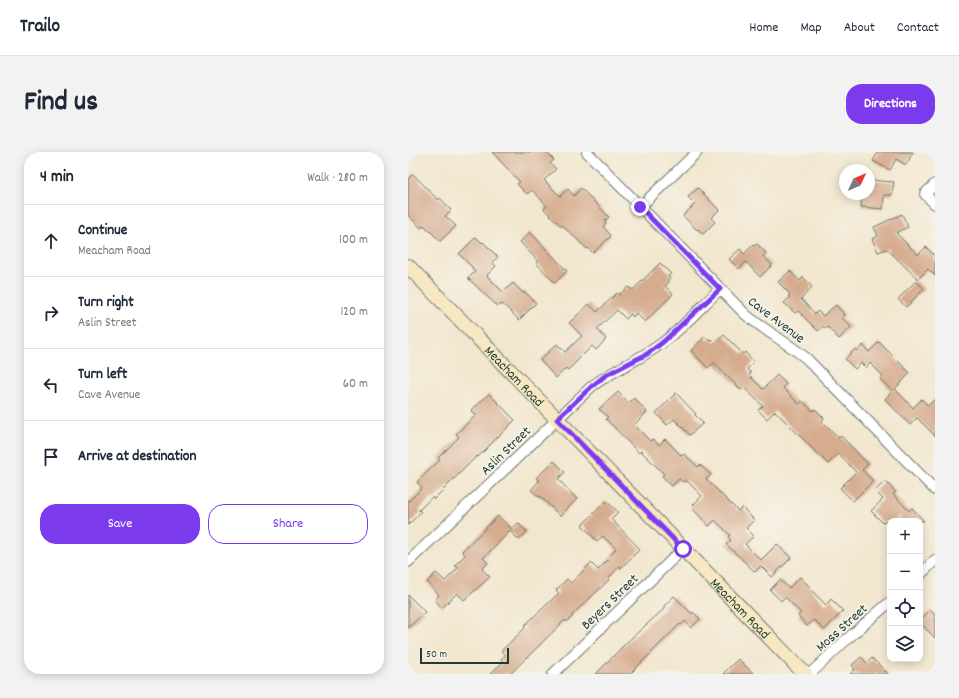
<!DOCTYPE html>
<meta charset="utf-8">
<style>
:root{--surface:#fff;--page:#f2f2f3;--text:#1f2937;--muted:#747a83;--line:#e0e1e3;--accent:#7c3aed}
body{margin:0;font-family:Dekko,sans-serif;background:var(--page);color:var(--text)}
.controls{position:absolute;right:12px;bottom:12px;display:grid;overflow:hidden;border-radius:8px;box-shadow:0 2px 10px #0003}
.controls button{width:36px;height:36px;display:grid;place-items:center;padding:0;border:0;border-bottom:1px solid var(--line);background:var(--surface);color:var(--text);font:20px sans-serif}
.compass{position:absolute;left:431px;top:12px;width:36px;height:36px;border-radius:50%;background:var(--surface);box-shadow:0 2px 10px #0003;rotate:46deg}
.scale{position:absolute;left:12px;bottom:10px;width:89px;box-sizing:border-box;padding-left:4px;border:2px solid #1f3d34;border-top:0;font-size:11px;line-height:14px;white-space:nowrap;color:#1f3d34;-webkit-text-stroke:3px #f7f3e8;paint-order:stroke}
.stop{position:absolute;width:12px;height:12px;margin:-9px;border:3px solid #7c3aed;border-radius:50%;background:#fff}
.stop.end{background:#7c3aed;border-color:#fff;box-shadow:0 1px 4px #0008}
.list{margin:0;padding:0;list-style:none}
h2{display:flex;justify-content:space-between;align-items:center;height:52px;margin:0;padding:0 16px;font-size:17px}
h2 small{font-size:13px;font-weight:400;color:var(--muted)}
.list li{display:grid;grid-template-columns:26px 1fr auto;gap:12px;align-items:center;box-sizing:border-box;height:72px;padding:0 16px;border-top:1px solid var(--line)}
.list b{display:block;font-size:15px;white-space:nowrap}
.list p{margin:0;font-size:13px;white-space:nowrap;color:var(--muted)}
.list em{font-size:13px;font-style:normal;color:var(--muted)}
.actions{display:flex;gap:8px;padding:12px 16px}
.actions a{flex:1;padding:9px 0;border:1px solid var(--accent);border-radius:16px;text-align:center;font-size:14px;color:var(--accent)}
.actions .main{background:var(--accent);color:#fff}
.icon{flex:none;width:22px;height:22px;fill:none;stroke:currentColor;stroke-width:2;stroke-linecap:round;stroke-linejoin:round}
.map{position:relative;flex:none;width:527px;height:522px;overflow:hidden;border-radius:16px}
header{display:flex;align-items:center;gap:24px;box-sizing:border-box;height:56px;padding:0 20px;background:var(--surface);border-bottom:1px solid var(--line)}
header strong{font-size:19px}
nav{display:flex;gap:22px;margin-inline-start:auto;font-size:14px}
.intro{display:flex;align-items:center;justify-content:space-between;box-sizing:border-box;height:96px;padding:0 24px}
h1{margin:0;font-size:28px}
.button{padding:10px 18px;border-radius:16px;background:var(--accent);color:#fff;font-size:14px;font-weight:700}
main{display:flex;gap:24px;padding:0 24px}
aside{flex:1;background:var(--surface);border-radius:16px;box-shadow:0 2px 10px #0003}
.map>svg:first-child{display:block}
.building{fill:#d6ac8f}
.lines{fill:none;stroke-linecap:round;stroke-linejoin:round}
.street-casing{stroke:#69786a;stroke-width:12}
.secondary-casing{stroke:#69786a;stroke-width:16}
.street{stroke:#fff;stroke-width:10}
.secondary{stroke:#f7e8c3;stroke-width:14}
.route{stroke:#7c3aed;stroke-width:5}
.labels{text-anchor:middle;stroke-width:4;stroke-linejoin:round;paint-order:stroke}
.street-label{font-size:14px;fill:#1f3d34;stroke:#f7f3e8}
</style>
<header>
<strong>Trailo</strong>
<nav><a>Home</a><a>Map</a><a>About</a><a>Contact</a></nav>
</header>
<div class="intro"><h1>Find us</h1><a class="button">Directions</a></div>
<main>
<aside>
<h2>4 min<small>Walk · 280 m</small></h2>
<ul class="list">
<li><svg class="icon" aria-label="ahead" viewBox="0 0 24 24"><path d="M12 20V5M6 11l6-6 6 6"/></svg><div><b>Continue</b><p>Meacham Road</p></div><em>100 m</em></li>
<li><svg class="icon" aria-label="right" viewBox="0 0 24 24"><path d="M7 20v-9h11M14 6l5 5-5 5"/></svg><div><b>Turn right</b><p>Aslin Street</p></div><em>120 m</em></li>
<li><svg class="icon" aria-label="left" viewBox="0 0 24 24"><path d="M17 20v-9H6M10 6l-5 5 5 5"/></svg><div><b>Turn left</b><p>Cave Avenue</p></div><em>60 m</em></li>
<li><svg class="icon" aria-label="arrive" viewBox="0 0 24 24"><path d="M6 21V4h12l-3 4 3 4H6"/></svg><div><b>Arrive at destination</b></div></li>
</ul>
<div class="actions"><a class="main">Save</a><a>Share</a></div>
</aside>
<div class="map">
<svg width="527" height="522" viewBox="0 0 527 522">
<rect width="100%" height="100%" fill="#f7f3e8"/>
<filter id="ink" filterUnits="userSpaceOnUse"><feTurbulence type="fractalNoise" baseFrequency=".025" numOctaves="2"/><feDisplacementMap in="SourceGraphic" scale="8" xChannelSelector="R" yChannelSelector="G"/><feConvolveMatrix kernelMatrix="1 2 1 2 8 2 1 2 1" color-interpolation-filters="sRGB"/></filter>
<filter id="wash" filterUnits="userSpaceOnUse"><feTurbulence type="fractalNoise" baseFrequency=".012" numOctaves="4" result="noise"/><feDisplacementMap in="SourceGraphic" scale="16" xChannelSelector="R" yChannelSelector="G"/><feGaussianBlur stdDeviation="0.9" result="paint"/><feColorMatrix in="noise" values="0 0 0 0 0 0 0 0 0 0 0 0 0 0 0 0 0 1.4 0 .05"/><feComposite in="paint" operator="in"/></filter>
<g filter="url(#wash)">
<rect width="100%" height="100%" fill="#f2e6ce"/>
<g id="blocks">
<path class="building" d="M 84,0 L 138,0 L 146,8 L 142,11 L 148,17 L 136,28 L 152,44 L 160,37 L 166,44 L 173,36 L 201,65 L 197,69 L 198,71 L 195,74 L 203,84 L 185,101 L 180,96 L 179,97 L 154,73 L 153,74 L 136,57 L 139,54 L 124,38 L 119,42 L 109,32 L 112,30 Z
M 470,0 L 505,0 L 498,13 L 488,7 L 482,18 L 465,9 Z
M 5,22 L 30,48 L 32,46 L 43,58 L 37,64 L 48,74 L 32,89 L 16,73 L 13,76 L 0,63 L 0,27 Z
M 461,28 L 486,30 L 484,43 L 476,43 L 475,57 L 453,55 L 454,42 L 461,42 Z
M 290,36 L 311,58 L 303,66 L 307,70 L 295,82 L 290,77 L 289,78 L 275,64 L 287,52 L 280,45 Z
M 494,62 L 500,75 L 488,81 L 510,103 L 518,95 L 527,104 L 527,124 L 520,117 L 510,127 L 479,97 L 470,100 L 464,87 L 470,84 L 466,75 Z
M 122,80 L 159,119 L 147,131 L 128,111 L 130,109 L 112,90 Z
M 68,85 L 74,91 L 75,90 L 90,105 L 84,110 L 88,114 L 79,123 L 80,125 L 95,140 L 105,131 L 115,141 L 117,140 L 128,151 L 111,168 L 97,154 L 93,152 L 90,155 L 60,126 L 67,120 L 64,116 L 65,116 L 51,102 Z
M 349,92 L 358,101 L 355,104 L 364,113 L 352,125 L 338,110 L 331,117 L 321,107 L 332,97 L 336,102 L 345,93 L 346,94 Z
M 252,111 L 263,122 L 260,124 L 262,126 L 259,128 L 261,130 L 257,134 L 265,142 L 237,170 L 228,161 L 225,165 L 223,162 L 218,167 L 209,158 L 189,177 L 198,187 L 188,198 L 184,194 L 160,218 L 158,216 L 148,226 L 132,208 L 149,192 L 157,200 L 174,184 L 161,171 L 181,152 L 189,160 L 209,141 L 211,143 L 220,135 L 225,138 Z
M 382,119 L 392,129 L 395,125 L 404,135 L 393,147 L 407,162 L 410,159 L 415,164 L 428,153 L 437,163 L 434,166 L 443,175 L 431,187 L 420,175 L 418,177 L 415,174 L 410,179 L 390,159 L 387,161 L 376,151 L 382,145 L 380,144 L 382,142 L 370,130 Z
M 508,129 L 516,137 L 498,155 L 490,147 Z
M 316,183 L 335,202 L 337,200 L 346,210 L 339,217 L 343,221 L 341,223 L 355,237 L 369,223 L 378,232 L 375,236 L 391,252 L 394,249 L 405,259 L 407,257 L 416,266 L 414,269 L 431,286 L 433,284 L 460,312 L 454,318 L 465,329 L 445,349 L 432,336 L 448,320 L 432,303 L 430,302 L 420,312 L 367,259 L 359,267 L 350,258 L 355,254 L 336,236 L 333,238 L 306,211 L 300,216 L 283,199 L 297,184 L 301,189 L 303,187 L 307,191 Z
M 471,190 L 502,221 L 487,237 L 505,256 L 514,247 L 520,254 L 527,247 L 527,284 L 509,266 L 502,273 L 477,247 L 484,239 L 472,227 L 475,224 L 462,211 L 458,216 L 453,211 L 447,217 L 437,207 L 447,197 L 449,199 L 455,193 L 461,200 Z
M 210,240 L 221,251 L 226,246 L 239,260 L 226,273 L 242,289 L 245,287 L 251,293 L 257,287 L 274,304 L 276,302 L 290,315 L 292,313 L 303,323 L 298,327 L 330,359 L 334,355 L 346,368 L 338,376 L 346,384 L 337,392 L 353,408 L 369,392 L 383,406 L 364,425 L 353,414 L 347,420 L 318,392 L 323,388 L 320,385 L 322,383 L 307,368 L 301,374 L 283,355 L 294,344 L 278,328 L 275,330 L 271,327 L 264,334 L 254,324 L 256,322 L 233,299 L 231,301 L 198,267 L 200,265 L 191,257 Z
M 268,241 L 288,262 L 287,263 L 295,271 L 282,283 L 266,267 L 259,273 L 248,261 Z
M 81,242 L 107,268 L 70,305 L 69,304 L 26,347 L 24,345 L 11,358 L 13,360 L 0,373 L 0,348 L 1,349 L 14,336 L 9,330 L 32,308 L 30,306 L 51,285 L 48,282 L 68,263 L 63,259 Z
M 146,309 L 157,320 L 150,327 L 169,347 L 152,364 L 132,344 L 131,345 L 123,338 L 131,329 L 128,326 Z
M 477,329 L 488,340 L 485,342 L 501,359 L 504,356 L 516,369 L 491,369 L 493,366 L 491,364 L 485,369 L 478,369 L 475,371 L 463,359 L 475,347 L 467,339 Z
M 198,349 L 210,360 L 203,367 L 232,397 L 213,416 L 212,414 L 200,427 L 201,428 L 164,463 L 165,464 L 158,470 L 157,468 L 102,522 L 82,522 L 95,510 L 93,507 L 98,503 L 93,499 L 117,476 L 116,474 L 151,441 L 148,438 L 159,427 L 163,431 L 183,411 L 190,418 L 203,405 L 202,404 L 208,397 L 195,384 L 189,389 L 174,373 Z
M 90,364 L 104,377 L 110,371 L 119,380 L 111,388 L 102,379 L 75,406 L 80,411 L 74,417 L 82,425 L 56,448 L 49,441 L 34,456 L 27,448 L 31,443 L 19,430 L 28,421 L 37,429 L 50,416 L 47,413 L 57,403 L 54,399 Z
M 392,425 L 404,437 L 403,438 L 418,453 L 423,447 L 435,459 L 416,478 L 406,468 L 399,474 L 390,464 L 393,461 L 377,445 L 373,449 L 362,438 L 372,428 L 381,436 Z
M 0,443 L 17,460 L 0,476 Z
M 266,444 L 284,462 L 285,460 L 292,467 L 283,476 L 277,469 L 273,473 L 272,472 L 222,522 L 188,522 L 219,490 L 257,456 L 255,455 Z
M 522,458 L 527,463 L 527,486 L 512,471 L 512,468 Z
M 453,505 L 459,511 L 464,506 L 480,522 L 442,522 L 447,517 L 444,513 Z
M 330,507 L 346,522 L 315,522 Z"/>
</g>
</g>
<g filter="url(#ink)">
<use href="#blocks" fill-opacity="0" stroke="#69786a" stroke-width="1"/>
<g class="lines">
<g class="street-casing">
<path id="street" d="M 179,0 L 337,162 C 356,178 378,190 398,206 L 527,338
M 527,32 L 517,42 L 527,52
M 232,55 L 289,0
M 0,410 L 183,235 C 205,218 231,208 253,192 C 275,176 293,155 312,137
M 512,423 L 527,408
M 145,522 L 275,397
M 402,522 L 439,487 L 482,450"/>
</g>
<g class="secondary-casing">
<g id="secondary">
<path id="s1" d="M 0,114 L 397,522"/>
</g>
</g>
<use href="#street" class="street"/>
<use href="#secondary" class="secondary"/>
</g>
</g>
<g class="lines" filter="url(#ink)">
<path class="route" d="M 232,55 L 312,137 L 255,190 L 239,202 L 198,223 L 183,235 L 149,267 L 275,397"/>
</g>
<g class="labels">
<g class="street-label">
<text transform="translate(369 167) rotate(37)" y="5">Cave Avenue</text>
<text dy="5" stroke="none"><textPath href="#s1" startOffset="153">Meacham Road</textPath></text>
<text transform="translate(97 298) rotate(-44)" y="5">Aslin Street</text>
<text transform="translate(201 449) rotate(-44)" y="5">Beyers Street</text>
<text dy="5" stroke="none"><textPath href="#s1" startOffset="477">Meacham Road</textPath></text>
<text transform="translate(433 475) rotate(-42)" y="5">Moss Street</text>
</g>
</g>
</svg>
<div class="controls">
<button>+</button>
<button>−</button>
<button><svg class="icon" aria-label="locate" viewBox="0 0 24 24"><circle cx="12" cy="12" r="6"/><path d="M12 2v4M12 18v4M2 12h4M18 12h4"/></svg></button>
<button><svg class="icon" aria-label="layers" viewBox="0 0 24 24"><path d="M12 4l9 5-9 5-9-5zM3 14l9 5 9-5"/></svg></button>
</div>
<svg class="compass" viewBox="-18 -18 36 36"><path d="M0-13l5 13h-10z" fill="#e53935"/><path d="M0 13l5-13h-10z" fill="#747a83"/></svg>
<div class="scale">50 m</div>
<div class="stop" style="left:275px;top:397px"></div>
<div class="stop end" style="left:232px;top:55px"></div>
</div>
</main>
